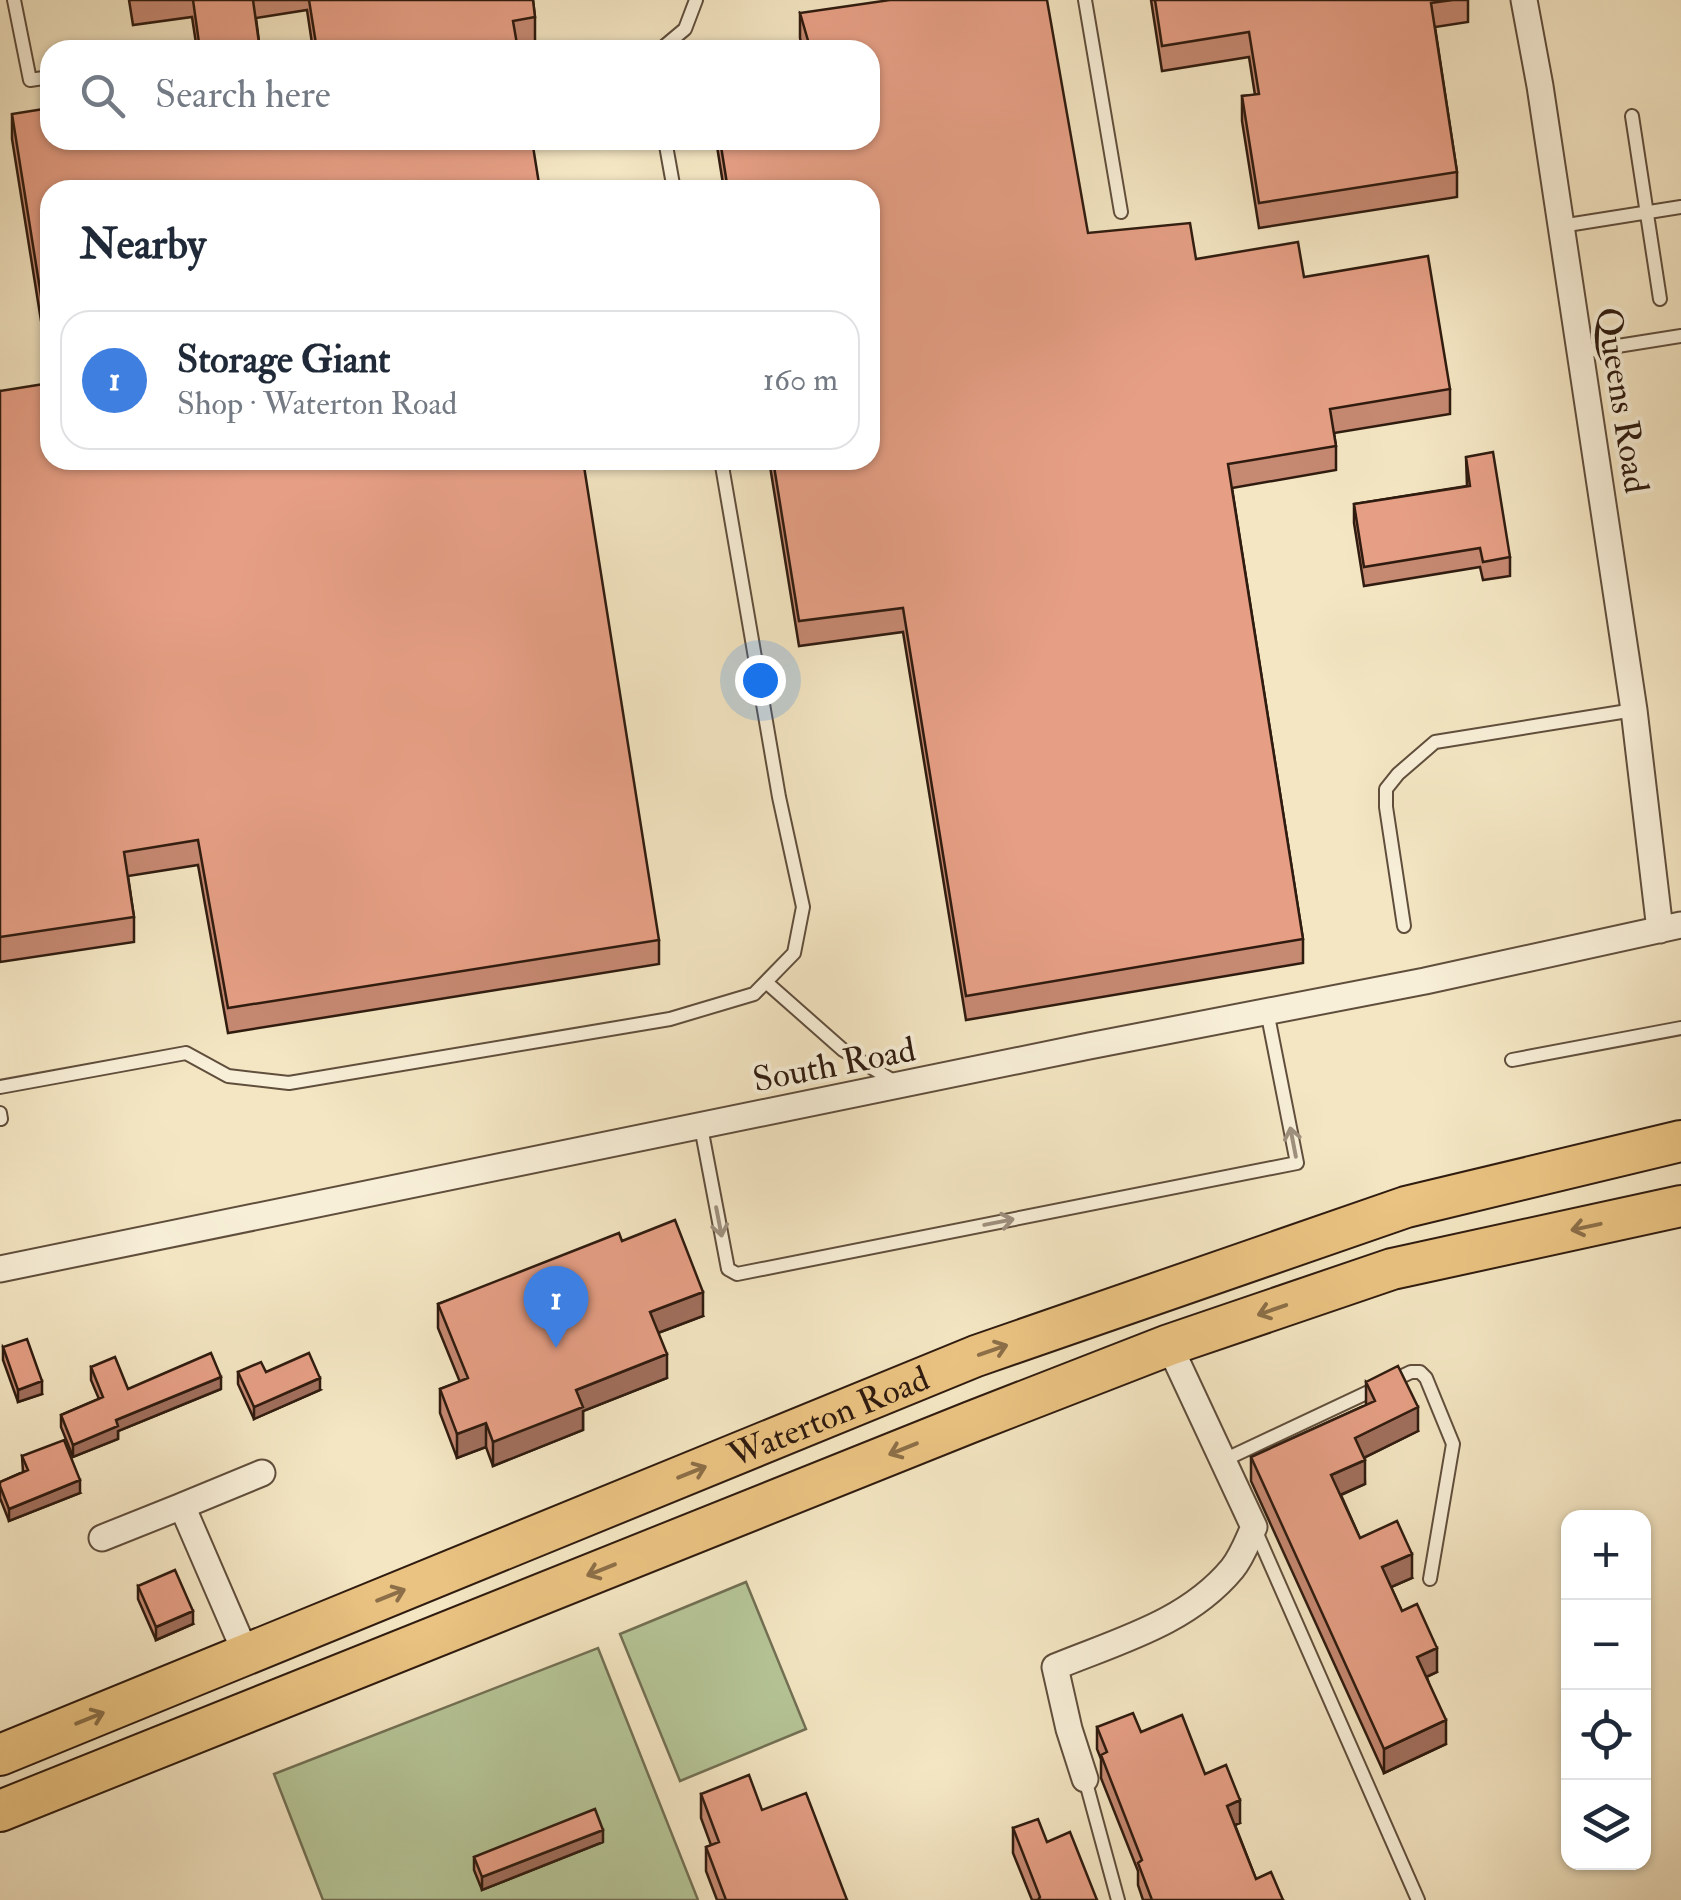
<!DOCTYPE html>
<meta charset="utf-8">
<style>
:root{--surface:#fff;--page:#f6f6f7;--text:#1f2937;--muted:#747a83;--line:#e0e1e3;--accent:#0b8043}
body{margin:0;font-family:"IM FELL Double Pica",serif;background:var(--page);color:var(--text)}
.controls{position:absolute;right:30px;bottom:30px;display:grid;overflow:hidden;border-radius:20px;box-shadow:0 2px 8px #0004}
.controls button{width:90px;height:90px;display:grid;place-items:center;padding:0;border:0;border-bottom:2px solid var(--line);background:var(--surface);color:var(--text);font:50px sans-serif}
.you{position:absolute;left:760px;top:680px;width:35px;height:35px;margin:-25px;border:8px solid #fff;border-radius:50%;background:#1a73e8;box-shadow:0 0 0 15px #1a73e833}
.badge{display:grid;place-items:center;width:65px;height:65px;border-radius:50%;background:var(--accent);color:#fff;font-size:32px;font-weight:700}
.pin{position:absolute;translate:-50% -82px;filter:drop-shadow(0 2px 5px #0008)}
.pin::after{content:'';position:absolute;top:52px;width:35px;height:30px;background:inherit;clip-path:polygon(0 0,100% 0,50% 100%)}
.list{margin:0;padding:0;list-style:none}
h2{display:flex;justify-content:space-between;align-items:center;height:130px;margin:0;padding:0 40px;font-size:42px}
h2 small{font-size:32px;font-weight:400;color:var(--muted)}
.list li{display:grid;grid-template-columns:65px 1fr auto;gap:30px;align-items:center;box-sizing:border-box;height:140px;margin:0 20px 20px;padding:0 20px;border:2px solid var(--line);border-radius:30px}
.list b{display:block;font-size:38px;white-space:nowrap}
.list p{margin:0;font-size:32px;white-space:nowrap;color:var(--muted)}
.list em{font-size:32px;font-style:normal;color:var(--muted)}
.icon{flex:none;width:55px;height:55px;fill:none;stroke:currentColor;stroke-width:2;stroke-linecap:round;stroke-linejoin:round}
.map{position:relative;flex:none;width:1681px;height:1900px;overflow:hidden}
.search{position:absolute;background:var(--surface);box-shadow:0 2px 8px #0004;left:40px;top:40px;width:840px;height:110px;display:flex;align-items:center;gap:25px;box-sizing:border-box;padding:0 35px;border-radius:30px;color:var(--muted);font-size:38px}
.panel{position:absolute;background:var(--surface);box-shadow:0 2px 8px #0004;left:40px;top:180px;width:840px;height:290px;border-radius:30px}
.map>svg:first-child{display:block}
.green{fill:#b6c698;stroke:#727054;stroke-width:2.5}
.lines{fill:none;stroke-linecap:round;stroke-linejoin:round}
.lane-casing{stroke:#604e3c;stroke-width:16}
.street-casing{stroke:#604e3c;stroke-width:29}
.primary-casing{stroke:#2f1b0f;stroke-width:44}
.lane{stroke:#f8efd8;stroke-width:12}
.street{stroke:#f8efd8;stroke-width:25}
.primary{stroke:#eac382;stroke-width:40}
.wall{fill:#c68972;stroke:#2f1b0f;stroke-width:2.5}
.shaded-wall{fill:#a16f5d;stroke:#2f1b0f;stroke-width:2.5}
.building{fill:#e69f85;stroke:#2f1b0f;stroke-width:2.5}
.oneway{stroke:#9e907e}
.oneway2{stroke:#8c6f48}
.labels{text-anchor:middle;stroke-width:8;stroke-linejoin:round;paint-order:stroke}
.street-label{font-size:35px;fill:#2f1b0f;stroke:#f8efd8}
</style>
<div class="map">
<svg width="1681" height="1900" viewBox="0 0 1681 1900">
<rect width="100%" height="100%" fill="#f4e6c3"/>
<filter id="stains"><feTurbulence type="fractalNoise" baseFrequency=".002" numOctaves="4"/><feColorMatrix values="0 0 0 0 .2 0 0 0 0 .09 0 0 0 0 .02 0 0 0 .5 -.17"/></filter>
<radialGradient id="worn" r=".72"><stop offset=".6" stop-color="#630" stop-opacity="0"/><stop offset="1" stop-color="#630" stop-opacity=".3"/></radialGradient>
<path class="green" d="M 746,1582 L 806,1729 L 680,1781 L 620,1634 Z
M 598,1648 L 698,1900 L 323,1900 L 274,1774 Z"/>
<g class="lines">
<g class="lane-casing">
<path id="lane" d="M 14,0 L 30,80 L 50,77
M 1085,0 L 1121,212
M 660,50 L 685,29 L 696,0
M 1632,116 L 1660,299
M 665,140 L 674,190
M 1561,226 L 1681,207
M 1580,352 L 1681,336
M 1404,926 L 1386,807 L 1386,789 L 1398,774 L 1435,742 L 1634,710
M 766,982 L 843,1050 L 895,1082
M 1512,1060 L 1681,1028
M 0,1087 L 186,1053 L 228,1076 L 289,1083 L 670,1019 L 754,994 L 794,953 L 803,907 L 779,797 L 721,460
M 0,1113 L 1,1119
M 701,1127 L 728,1269 L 737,1274 L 1297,1163 L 1267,1011
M 1224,1460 L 1411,1372 L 1420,1372 L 1426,1378 L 1453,1444 L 1430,1579
M 1254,1527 L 1418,1900
M 1085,1779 L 1118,1900"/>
</g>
<g class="street-casing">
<path id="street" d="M 1524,0 L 1540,86 L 1634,710 L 1660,930
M 0,1269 L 1089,1046 L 1425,981 L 1681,925
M 102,1538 L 182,1506
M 246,1654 L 182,1506 L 262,1473
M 1085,1779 L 1069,1729 L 1055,1667 C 1118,1641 1187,1623 1232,1569 C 1242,1557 1248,1540 1254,1527 L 1169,1345"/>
</g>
<g class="primary-casing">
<g id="primary">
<path id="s1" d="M 0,1755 L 976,1356 L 1406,1207 L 1681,1141"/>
<path d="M 0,1811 L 971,1422 L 1169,1345 L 1392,1269 L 1681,1206"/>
</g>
</g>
<use href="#lane" class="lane"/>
<use href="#street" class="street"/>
<use href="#primary" class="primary"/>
</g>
<path class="wall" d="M 129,0 L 533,0 L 535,17 L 535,42 L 517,45 L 518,50 L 313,50 L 307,10 L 256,18 L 260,50 L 197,50 L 192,17 L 133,25 Z
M 1151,0 L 1468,0 L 1468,22 L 1435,27 L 1457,172 L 1457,197 L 1259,228 L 1242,121 L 1242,96 L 1255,95 L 1249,57 L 1162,71 Z
M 800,13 L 1088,233 L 1196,259 L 1304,277 L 1450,389 L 1450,414 L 1334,433 L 1336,446 L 1336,470 L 1232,488 L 1303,939 L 1303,963 L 966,1020 L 903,632 L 799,646 L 769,460 L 870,460 L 870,190 L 724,190 L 716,140 L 870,140 L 802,46 L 800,38 Z
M 12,114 L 50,190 L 50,377 L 12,139 Z
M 0,391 L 659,940 L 659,964 L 228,1033 L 198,865 L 128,876 L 134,917 L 134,942 L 0,962 Z
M 1466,457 L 1510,557 L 1510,576 L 1483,580 L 1480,567 L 1364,586 L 1354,523 L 1354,504 L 1467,486 Z
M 622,1241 L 703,1316 L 658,1333 L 667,1378 L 583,1411 L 583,1430 L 493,1466 L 486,1447 L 457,1458 L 440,1413 L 440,1389 L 460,1382 L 438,1328 L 438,1304 Z
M 3,1347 L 42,1394 L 18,1402 L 3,1360 Z
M 91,1367 L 128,1389 L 221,1389 L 118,1431 L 118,1439 L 73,1457 L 61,1427 L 61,1415 L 99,1399 L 91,1380 Z
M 238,1372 L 266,1372 L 320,1390 L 254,1419 L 238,1384 Z
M 1366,1382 L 1418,1431 L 1364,1458 L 1365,1484 L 1341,1495 L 1360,1538 L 1412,1578 L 1391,1587 L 1402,1611 L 1437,1672 L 1427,1677 L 1446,1744 L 1384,1773 L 1251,1481 L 1251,1457 L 1366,1405 Z
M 22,1456 L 80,1493 L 9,1521 L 0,1498 L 0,1482 L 23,1472 Z
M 138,1586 L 193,1624 L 156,1640 L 138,1599 Z
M 1097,1727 L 1141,1732 L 1205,1774 L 1240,1823 L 1235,1825 L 1256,1879 L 1283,1900 L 1143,1900 L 1138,1885 L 1138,1871 L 1101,1778 L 1101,1759 L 1097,1749 Z
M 701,1794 L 762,1810 L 847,1900 L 717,1900 L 706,1871 L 706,1847 L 711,1845 L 701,1818 Z
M 1013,1828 L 1047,1842 L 1097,1900 L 1032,1900 L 1013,1853 Z
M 603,1842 L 482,1890 L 474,1870 L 474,1857 Z"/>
<path class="shaded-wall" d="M 703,1292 L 703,1316 L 650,1336 L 650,1312 Z
M 667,1354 L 667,1378 L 583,1411 L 583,1430 L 493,1466 L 493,1442 L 576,1390 Z
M 221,1377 L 221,1389 L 118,1431 L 118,1439 L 73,1457 L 73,1445 L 116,1420 Z
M 320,1378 L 320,1390 L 254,1419 L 254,1407 Z
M 42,1381 L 42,1394 L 18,1402 L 18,1390 Z
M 1418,1407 L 1418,1431 L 1355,1462 L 1355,1438 Z
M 486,1423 L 486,1447 L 457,1458 L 457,1434 Z
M 1365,1460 L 1365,1484 L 1331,1499 L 1331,1475 Z
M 80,1480 L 80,1493 L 9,1521 L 9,1509 Z
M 1412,1554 L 1412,1578 L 1382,1591 L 1382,1567 Z
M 193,1611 L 193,1624 L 156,1640 L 156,1627 Z
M 1437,1648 L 1437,1672 L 1417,1681 L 1417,1657 Z
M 1446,1720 L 1446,1744 L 1384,1773 L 1384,1749 Z
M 1240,1800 L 1240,1823 L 1227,1828 L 1227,1806 Z
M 603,1830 L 603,1842 L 482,1890 L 482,1877 Z"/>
<path class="building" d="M 193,0 L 253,0 L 260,50 L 200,50 Z
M 309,0 L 533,0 L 535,17 L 513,21 L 518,50 L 317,50 Z
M 890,0 L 1047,0 L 1088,233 L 1190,223 L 1196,259 L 1298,242 L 1304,277 L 1428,256 L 1450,389 L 1330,409 L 1336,446 L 1228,464 L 1303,939 L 966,996 L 903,608 L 799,621 L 773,460 L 870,460 L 870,190 L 728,190 L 720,140 L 870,140 L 870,50 L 786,50 L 809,44 L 800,13 Z
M 1155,0 L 1452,0 L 1431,3 L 1457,172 L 1259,203 L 1242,96 L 1259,94 L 1249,32 L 1162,46 Z
M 50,108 L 50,140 L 532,140 L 540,190 L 50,190 L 50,352 L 12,114 Z
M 50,383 L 50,460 L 583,460 L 659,940 L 228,1008 L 198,840 L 124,852 L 134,917 L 0,937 L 0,391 Z
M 1493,452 L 1510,557 L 1483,562 L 1480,548 L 1364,567 L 1354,504 L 1470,486 L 1466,457 Z
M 675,1220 L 703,1292 L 650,1312 L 667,1354 L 576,1390 L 583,1407 L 493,1442 L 486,1423 L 457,1434 L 440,1389 L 468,1378 L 438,1304 L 619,1233 L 622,1241 Z
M 27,1339 L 42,1381 L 18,1390 L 3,1347 Z
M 211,1353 L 221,1377 L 116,1420 L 118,1426 L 73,1445 L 61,1415 L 103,1397 L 91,1367 L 115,1357 L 128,1389 Z
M 309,1353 L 320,1378 L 254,1407 L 238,1372 L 261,1362 L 266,1372 Z
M 1398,1366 L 1418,1407 L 1355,1438 L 1365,1460 L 1331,1475 L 1360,1538 L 1397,1521 L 1412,1554 L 1382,1567 L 1402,1611 L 1417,1604 L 1437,1648 L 1417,1657 L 1446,1720 L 1384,1749 L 1251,1457 L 1375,1401 L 1366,1382 Z
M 64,1440 L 80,1480 L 9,1509 L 0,1486 L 0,1482 L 28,1470 L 22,1456 Z
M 175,1570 L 193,1611 L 156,1627 L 138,1586 Z
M 1133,1713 L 1141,1732 L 1182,1715 L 1205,1774 L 1226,1765 L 1240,1800 L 1227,1806 L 1256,1879 L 1271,1872 L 1283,1900 L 1152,1900 L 1138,1863 L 1142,1860 L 1101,1755 L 1107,1752 L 1097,1727 Z
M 749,1775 L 762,1810 L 806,1793 L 847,1900 L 726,1900 L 706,1847 L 719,1842 L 701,1794 Z
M 595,1809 L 603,1830 L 482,1877 L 474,1857 Z
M 1038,1819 L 1047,1842 L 1070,1832 L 1097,1900 L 1038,1900 L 1040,1897 L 1013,1828 Z"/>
<defs><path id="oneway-shaft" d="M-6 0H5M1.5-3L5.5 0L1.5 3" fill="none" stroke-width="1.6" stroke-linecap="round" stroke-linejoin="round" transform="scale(2.5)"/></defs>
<g class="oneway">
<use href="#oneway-shaft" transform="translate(1293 1142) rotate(-101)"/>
<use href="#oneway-shaft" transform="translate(719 1222) rotate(79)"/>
<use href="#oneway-shaft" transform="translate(999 1222) rotate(-11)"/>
</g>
<g class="oneway2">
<use href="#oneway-shaft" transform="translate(1586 1227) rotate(168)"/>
<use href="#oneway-shaft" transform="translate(1272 1310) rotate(161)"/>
<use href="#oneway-shaft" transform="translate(993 1350) rotate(-19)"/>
<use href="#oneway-shaft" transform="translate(903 1449) rotate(158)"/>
<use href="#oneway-shaft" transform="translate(692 1472) rotate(-22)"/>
<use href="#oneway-shaft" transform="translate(601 1570) rotate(158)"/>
<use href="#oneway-shaft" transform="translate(391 1595) rotate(-22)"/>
<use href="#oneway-shaft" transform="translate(90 1718) rotate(-22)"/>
</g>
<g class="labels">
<g class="street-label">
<text transform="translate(1623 400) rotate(81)" y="12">Queens Road</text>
<text transform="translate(834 1064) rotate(-11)" y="12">South Road</text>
<text dy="12" stroke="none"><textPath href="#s1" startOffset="895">Waterton Road</textPath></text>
</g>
</g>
<rect width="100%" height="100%" filter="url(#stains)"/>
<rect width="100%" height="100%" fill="url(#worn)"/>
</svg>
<div class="controls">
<button>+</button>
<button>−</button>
<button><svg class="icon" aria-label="locate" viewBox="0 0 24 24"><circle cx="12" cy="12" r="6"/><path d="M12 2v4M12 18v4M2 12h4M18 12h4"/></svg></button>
<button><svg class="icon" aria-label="layers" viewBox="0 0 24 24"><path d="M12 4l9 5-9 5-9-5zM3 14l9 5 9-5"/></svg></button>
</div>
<div class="you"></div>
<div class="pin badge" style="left:556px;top:1348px;background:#3f7fe0">1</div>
<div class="search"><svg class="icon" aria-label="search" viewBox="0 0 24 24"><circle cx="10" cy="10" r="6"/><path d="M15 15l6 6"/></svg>Search here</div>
<section class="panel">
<h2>Nearby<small></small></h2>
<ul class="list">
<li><span class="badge" style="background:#3f7fe0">1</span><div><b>Storage Giant</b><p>Shop · Waterton Road</p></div><em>160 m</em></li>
</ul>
</section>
</div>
